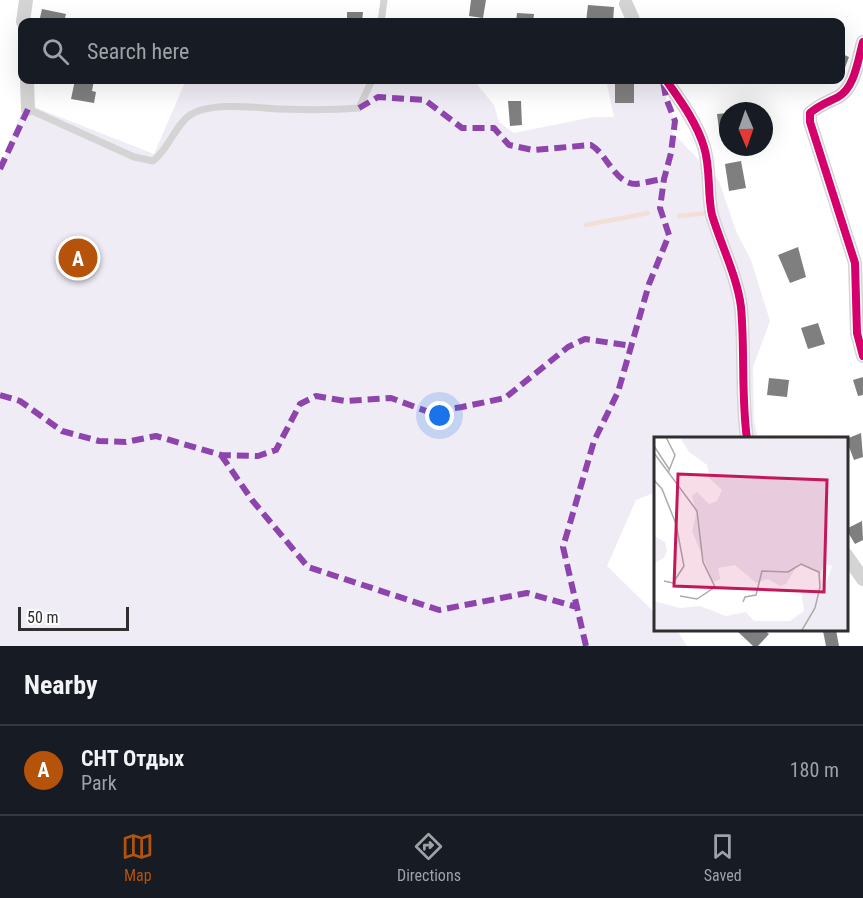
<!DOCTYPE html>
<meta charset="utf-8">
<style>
:root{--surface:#171b24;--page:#242831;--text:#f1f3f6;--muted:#9ea1a6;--line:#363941;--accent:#b45309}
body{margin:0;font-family:"Roboto Condensed",sans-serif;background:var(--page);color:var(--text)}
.compass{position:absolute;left:719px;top:102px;width:54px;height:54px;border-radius:50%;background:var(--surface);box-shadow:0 6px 24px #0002;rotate:178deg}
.scale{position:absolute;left:18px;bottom:15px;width:111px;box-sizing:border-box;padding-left:6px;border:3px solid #2f2f2f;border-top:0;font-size:16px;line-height:21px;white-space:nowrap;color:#2f2f2f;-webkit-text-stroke:4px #fff;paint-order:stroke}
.you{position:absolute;left:440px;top:416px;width:21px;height:21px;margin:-15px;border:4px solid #fff;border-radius:50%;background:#1a73e8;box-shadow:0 0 0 9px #1a73e833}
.badge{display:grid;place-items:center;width:39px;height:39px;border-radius:50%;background:var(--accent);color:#fff;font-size:20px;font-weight:700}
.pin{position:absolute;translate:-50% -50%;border:3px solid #fff;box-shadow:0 2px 6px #0006}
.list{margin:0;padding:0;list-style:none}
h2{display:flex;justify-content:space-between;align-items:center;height:78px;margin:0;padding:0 24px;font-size:26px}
h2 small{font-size:20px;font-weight:400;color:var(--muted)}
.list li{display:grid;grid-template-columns:39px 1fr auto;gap:18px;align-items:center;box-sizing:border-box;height:90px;padding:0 24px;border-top:2px solid var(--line)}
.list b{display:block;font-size:22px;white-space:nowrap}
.list p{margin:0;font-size:20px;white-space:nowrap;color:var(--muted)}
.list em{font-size:20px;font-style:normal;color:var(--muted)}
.icon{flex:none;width:33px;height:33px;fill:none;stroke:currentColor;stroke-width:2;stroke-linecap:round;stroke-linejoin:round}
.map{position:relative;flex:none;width:863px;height:646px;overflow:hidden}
.search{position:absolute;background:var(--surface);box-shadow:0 6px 24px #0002;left:18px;right:18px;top:18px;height:66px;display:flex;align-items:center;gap:15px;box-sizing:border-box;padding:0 21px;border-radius:12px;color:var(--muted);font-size:22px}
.sheet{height:168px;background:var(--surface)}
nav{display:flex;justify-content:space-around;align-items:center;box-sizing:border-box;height:84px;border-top:2px solid var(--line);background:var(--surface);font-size:16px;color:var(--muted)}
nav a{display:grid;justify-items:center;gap:3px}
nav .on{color:var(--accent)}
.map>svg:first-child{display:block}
.green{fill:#efecf5}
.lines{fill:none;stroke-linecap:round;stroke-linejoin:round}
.stream{stroke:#f2dfd8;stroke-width:4.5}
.building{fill:#7f7f7f}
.lane{stroke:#d4d4d4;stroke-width:7}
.street{stroke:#d4d4d4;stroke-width:14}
.quiet{stroke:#8e44ad;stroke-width:6;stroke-dasharray:12 6;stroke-linecap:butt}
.cycleway-casing{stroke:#fff;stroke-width:11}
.cycleway{stroke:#d6006c;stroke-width:8}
.inset-road{fill:none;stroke:#acacac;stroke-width:1.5}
.view{fill:#c2185b;fill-opacity:0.15;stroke:#c2185b;stroke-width:3}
.inset-edge{fill:none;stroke:#2f2f2f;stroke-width:3}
</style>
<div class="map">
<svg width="863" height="646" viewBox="0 0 863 646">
<rect width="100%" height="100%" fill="#fff"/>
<path class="green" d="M 186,80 L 466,80 L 476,83 L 494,105 L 499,122 L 514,133 L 593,117 L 614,117 L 606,80 L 663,80 L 666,98 L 675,121 L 672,132 L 719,181 L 736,231 L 751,260 L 770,321 L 753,367 L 754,420 L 758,439 L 656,439 L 656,492 L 636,500 L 607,566 L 656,614 L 656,630 L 677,630 L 687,646 L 0,646 L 0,159 L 4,159 L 24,103 L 154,154 Z"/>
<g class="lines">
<path class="stream" d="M 679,216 L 709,213
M 586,225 L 648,213"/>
</g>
<path class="building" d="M 471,0 L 486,0 L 483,18 L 469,16 Z
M 588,5 L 614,7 L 613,22 L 586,22 Z
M 42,9 L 66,14 L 64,22 L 39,22 Z
M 347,12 L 363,12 L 362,22 L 347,22 Z
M 517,13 L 534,14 L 533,22 L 516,22 Z
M 840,53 L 849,57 L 843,73 L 840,72 Z
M 75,80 L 94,80 L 92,91 L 96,92 L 94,103 L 71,99 Z
M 615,80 L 634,80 L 634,103 L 615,103 Z
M 508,101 L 521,101 L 522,125 L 510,126 Z
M 728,113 L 728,136 L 720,137 L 717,114 Z
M 741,161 L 746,188 L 729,191 L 725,164 Z
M 798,247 L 806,277 L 790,283 L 778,255 Z
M 818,323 L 825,344 L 808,349 L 801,328 Z
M 863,377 L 863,395 L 858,396 L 853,380 Z
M 769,378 L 789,380 L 787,397 L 767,395 Z
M 861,433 L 863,457 L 854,460 L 846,439 Z
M 862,521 L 863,540 L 855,544 L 846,529 Z
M 736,630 L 764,630 L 769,634 L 758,646 L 753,646 Z
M 836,630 L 839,646 L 826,646 L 823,631 Z"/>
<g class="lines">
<path class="lane" d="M 381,22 L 384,0
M 28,109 L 134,157 L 153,161 C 169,149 175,125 190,115 C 212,101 256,108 281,109 C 307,110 333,110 359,108 L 372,80"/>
<path class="street" d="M 626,4 L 634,22
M 23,22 L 26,0
M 863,42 C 858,59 855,88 838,97 C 828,102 819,105 810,113 L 810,122 L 855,263 L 857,333 L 863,356
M 27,80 L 28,109
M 666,80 C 680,100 697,123 704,147 C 711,169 707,193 712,215 C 721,245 737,276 741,307 C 745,351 741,395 747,439
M 846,555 L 863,579"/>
<path class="quiet" d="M 359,108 L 378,97 L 425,100 L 462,128 L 494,128 L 509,145 L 533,150 L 591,145 C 607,154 615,184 636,184 C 645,183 655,180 664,179
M 0,169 L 28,109
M 0,395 L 20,401 L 62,431 L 99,441 L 126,442 L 156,436 L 221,455 L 258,456 L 276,450 L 300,404 L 316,396 L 345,401 L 391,398 L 429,412 L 462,407 L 505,398 L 568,347 L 585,339 L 632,346
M 221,455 L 252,500 L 308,567 L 439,610 L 527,593 L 577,607
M 586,646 L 563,547 L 594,441 L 618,392 L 649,284 L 669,235 L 660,208 L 664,179 L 671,153 L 675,121 L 666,98 L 663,81"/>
<g class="cycleway-casing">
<path id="cycleway" d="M 863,42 C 858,59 855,88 838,97 C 828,102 819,105 810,113 L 810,122 L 855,263 L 857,333 L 863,356
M 666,80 C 680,100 697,123 704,147 C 711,169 707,193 712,215 C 721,245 737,276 741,307 C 745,351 741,395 747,439"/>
</g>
<use href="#cycleway" class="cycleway"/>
</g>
<g transform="translate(654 437)">
<rect width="194" height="194" fill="#fff"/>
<path d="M 26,0 L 193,0 L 193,193 L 0,193 L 0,164 L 26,171 L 46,169 L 72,179 L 92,175 L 100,184 L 136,184 L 150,174 L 147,154 L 169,155 L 178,129 L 170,127 L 166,137 L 144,127 L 132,147 L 126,149 L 114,142 L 102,146 L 81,128 L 64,131 L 66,142 L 59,145 L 38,94 L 42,77 L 38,59 L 43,55 L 55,67 L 63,64 L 68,53 L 56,42 L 53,28 L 35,15 ZM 0,99 L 11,105 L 13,113 L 10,121 L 0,126 Z" fill="#efecf5"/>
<path class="inset-road" d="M 12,0 L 21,18 L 14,36M 0,9 L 15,32M 0,16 L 43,74 L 49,125 L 61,150 L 43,162 L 26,159M 0,43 L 8,52 L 22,87 L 30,129 L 19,146 L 10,144M 89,165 L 91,160 L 102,158 L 108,134 L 134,135 L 147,127 L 165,135 L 166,150 L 161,171 L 148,193"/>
<path class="view" d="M 24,37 L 173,43 L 170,155 L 20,149 Z"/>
<rect width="194" height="194" class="inset-edge"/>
</g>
</svg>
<svg class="compass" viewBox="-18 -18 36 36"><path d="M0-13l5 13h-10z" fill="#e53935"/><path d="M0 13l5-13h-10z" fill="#9ea1a6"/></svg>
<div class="scale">50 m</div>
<div class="you"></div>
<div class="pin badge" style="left:78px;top:258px">A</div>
<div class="search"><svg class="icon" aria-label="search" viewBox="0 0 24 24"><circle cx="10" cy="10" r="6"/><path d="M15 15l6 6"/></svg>Search here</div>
</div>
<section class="sheet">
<h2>Nearby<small></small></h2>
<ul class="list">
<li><span class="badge">A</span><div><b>СНТ Отдых</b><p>Park</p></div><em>180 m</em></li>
</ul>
</section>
<nav>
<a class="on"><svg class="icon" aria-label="map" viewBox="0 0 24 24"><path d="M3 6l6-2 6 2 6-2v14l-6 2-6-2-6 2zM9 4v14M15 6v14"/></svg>Map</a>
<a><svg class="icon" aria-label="directions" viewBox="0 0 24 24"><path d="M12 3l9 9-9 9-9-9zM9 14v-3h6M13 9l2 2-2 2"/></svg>Directions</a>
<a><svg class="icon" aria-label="saved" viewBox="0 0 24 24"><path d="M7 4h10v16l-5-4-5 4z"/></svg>Saved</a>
</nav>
